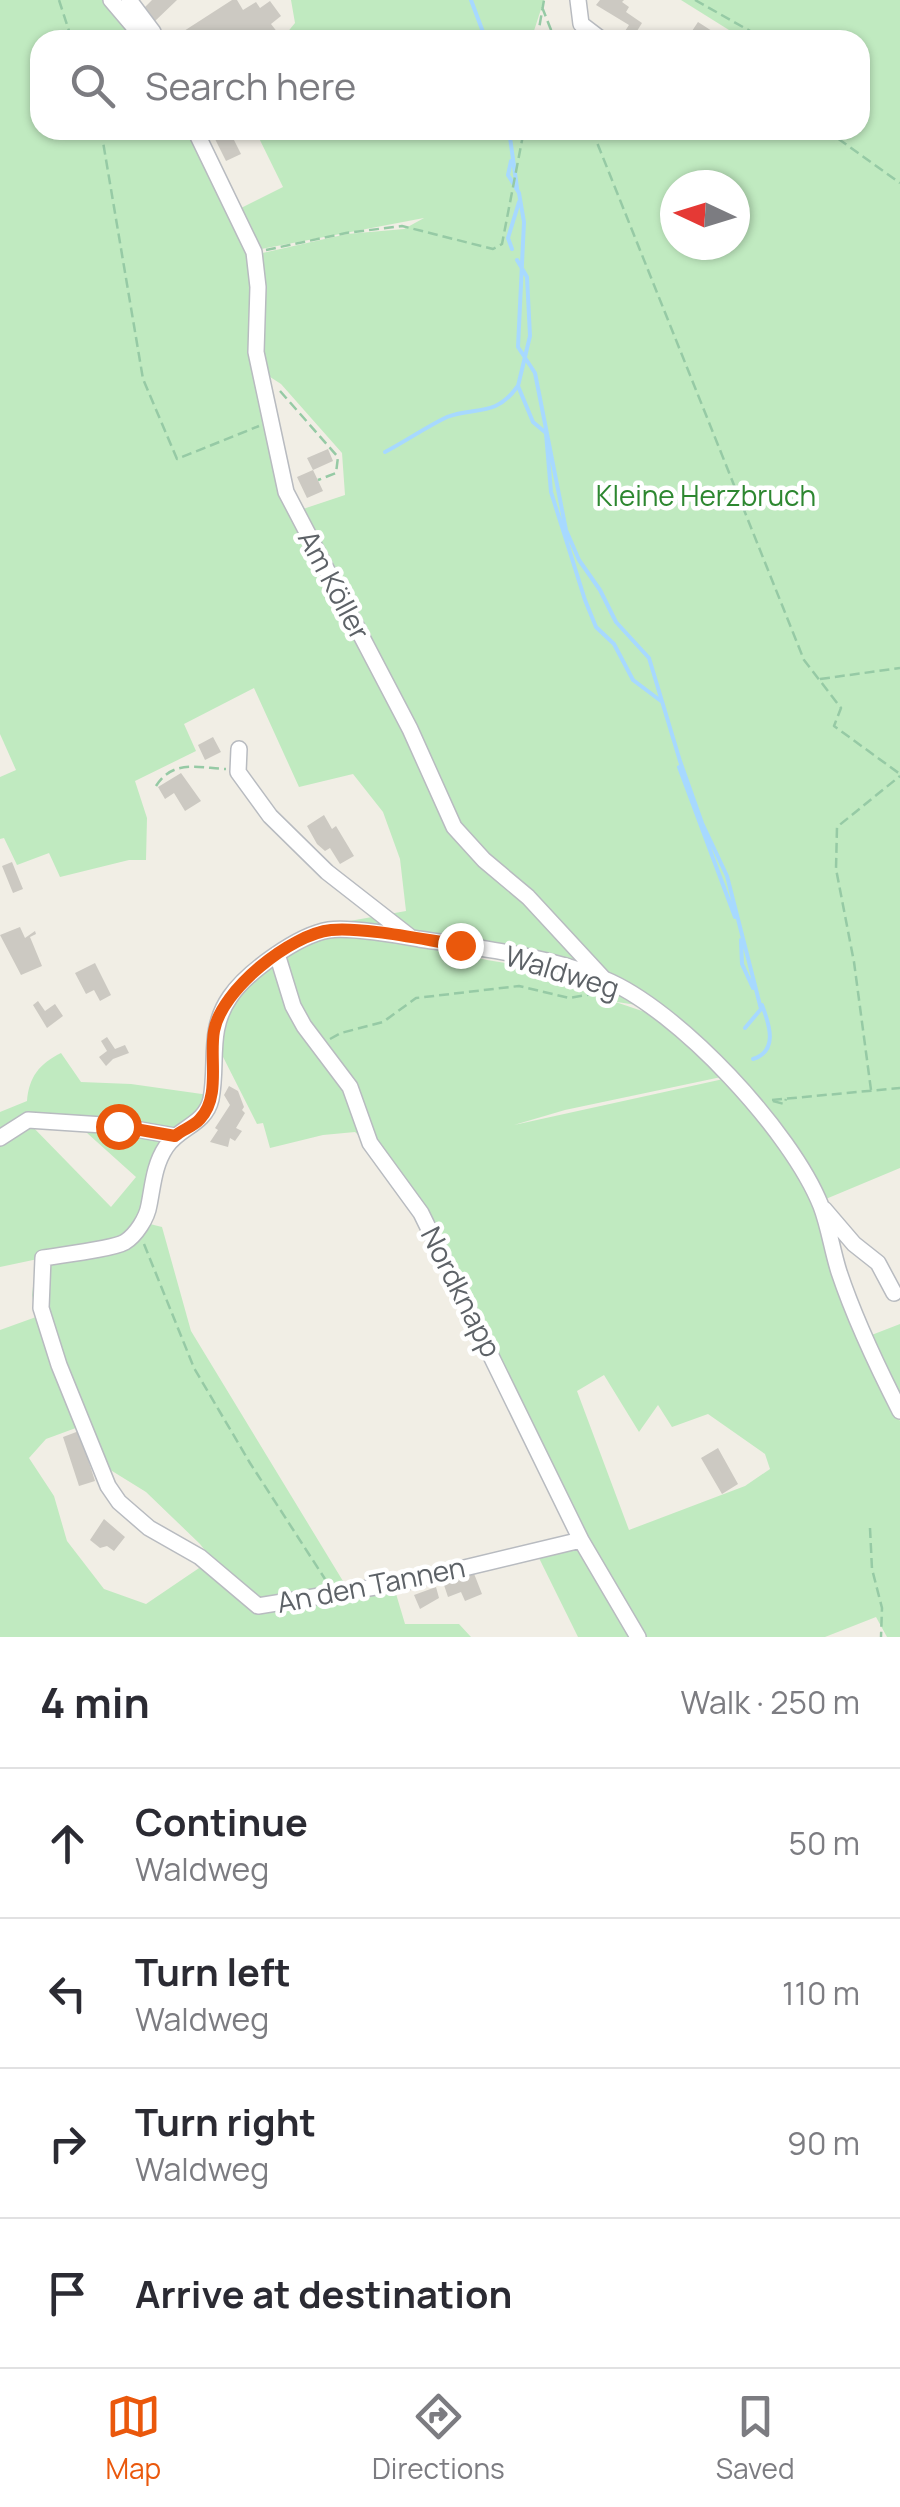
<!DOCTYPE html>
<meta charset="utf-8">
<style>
:root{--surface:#fff;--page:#f2f2f3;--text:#2b2b33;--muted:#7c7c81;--line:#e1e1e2;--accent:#ea580c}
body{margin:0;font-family:Manrope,sans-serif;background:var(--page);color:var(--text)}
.compass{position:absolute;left:660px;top:170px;width:90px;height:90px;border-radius:50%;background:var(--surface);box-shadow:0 2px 8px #0004;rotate:274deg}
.stop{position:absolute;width:30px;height:30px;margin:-22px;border:8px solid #ea580c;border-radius:50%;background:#fff}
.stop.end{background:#ea580c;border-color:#fff;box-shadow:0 2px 10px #0008}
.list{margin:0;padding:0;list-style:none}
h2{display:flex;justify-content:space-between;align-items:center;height:130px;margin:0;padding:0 40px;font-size:42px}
h2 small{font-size:32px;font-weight:400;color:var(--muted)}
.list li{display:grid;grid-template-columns:65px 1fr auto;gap:30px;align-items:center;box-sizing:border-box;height:150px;padding:0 40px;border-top:2px solid var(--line)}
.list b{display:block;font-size:38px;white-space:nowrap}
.list p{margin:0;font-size:32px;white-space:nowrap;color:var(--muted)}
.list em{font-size:32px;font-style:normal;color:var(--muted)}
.icon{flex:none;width:55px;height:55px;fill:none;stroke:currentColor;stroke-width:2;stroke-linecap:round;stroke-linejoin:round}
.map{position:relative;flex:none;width:900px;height:1637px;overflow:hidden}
.search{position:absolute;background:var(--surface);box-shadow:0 2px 8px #0004;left:30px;right:30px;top:30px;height:110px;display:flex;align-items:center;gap:25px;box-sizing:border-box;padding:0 35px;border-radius:30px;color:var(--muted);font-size:38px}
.sheet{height:730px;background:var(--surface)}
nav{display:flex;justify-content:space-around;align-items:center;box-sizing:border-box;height:140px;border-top:2px solid var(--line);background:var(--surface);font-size:28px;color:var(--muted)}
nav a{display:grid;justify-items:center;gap:5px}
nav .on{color:var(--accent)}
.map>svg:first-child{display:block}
.green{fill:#c0eac0;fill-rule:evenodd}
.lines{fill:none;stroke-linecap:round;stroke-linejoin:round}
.stream{stroke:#a7d9ff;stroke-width:4}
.building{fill:#ccc9c2}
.minor-casing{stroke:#b8bbc0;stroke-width:18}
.path{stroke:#96caa5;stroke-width:2.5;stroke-dasharray:10 5;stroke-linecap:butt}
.minor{stroke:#fff;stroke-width:15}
.route{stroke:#ea580c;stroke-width:12}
.labels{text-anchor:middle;stroke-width:9;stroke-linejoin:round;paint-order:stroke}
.park-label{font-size:28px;fill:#2d8730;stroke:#fff}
.street-label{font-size:28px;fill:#5d6267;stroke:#fff}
</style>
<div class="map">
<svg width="900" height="1637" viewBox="0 0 900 1637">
<rect width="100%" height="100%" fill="#f1eee5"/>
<path class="green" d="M 0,0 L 105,0 L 140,40 L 40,40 L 40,130 L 192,130 L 236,216 L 251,254 L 255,286 L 252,351 L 282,493 L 408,732 L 405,736 L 413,729 L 297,511 L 345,495 L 342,453 L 281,384 L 264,373 L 258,328 L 258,254 L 347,234 L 404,229 L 424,218 L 256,250 L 239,209 L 283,187 L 255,130 L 860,130 L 860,40 L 745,40 L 681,0 L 900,0 L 900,1168 L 821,1201 L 769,1119 L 734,1074 L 663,1009 L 617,1002 L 573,986 L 542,966 L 409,942 L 487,960 L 541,969 L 571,987 L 657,1016 L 726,1076 L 565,1110 L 514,1125 L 728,1078 L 764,1121 L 804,1178 L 871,1363 L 900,1421 L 900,1637 L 887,1637 L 876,1617 L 825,1637 L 642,1637 L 583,1537 L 496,1350 L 417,1203 L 422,1201 L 416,1201 L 372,1142 L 369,1145 L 355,1132 L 323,1135 L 270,1148 L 263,1123 L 257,1124 L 217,1045 L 218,1030 L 232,998 L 257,971 L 327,925 L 406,911 L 400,859 L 383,812 L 353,774 L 299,787 L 254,688 L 184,724 L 196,751 L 135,781 L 147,818 L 146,860 L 129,860 L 60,877 L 49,853 L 17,865 L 4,838 L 0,839 L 0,777 L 16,770 L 0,734 ZM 675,185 L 735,185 L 735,245 L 675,245 ZM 604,1375 L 639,1432 L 658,1405 L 672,1427 L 708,1414 L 765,1454 L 770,1469 L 745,1486 L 629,1530 L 577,1391 Z
M 291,0 L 544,0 L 531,40 L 281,40 L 295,23 Z
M 61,1053 L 81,1082 L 131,1084 L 209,1095 L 194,1122 L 165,1132 L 27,1117 L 0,1133 L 0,1112 L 27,1101 C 29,1077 39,1064 61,1053 Z
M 28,1122 L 111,1207 L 136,1177 L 77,1124 L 166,1138 L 146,1205 L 123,1241 L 0,1267 L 0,1141 Z
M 146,1223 L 162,1227 L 191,1331 L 349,1591 L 261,1603 L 225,1576 L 200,1544 L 146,1492 L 104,1466 L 84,1425 L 46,1439 L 29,1458 L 54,1496 L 67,1541 L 104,1589 L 146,1604 L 205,1564 L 257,1609 L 394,1587 L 405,1624 L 459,1624 L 471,1637 L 0,1637 L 0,1330 L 36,1317 L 32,1295 L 36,1262 L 125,1245 Z
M 900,1324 L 900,1400 L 869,1336 Z
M 577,1548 L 583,1550 L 635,1637 L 578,1637 L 537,1554 Z"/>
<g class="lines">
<path class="stream" d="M 471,0 L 486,40
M 509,130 L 517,188
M 511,161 L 508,175 L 519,193 L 524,222 L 518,347 L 535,373 L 566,530 L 579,560 L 600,590 L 616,622 L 649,658 L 680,761 L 702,823 L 727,876 L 761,1009 L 745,1028
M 512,249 L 508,238 L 519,202
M 517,260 L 527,277 L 530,336 L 518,386 L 533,422 L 546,433 L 551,492 L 585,600 L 596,627 L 614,644 L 633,680 L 661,701
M 385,452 C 406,441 426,427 447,417 C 474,406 495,418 517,387
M 679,767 L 735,917
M 741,940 L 742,964 L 753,988
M 753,1059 C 778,1051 770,1026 762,1005"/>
</g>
<path class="building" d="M 152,0 L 177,0 L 154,22 L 143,9 Z
M 232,0 L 237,0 L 243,10 L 256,2 L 260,8 L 270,1 L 281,16 L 271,24 L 278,33 L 268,40 L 231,40 L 228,37 L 224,40 L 170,40 Z
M 600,0 L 624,0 L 622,2 L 629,7 L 626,12 L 642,23 L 637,31 L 650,40 L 619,40 L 629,25 L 596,5 Z
M 698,22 L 726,40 L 706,40 L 692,31 Z
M 229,130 L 241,154 L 226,161 L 214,137 Z
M 328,449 L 333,461 L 313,470 L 307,458 Z
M 313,470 L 323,491 L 307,498 L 297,477 Z
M 213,737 L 221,752 L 205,760 L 198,745 Z
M 181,773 L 201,801 L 185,811 L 174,793 L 165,799 L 158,787 Z
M 324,815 L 332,829 L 336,826 L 354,856 L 340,864 L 330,848 L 325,851 L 317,844 L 307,826 Z
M 12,862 L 23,889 L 13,893 L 2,866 Z
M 20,927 L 25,938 L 35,931 L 36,934 L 30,937 L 42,966 L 21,975 L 0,935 Z
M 95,963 L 111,995 L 100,1001 L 94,990 L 86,994 L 75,973 Z
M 38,1001 L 45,1011 L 55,1004 L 63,1016 L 47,1028 L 33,1005 Z
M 107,1037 L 115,1049 L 125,1045 L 129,1053 L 113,1059 L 106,1066 L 99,1057 L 107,1051 L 101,1041 Z
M 229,1086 L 238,1091 L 244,1107 L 242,1110 L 245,1113 L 236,1128 L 242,1131 L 235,1141 L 230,1138 L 228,1147 L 210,1142 L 218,1130 L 215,1128 L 230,1105 L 224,1095 Z
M 79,1431 L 95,1481 L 79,1486 L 63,1437 Z
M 718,1448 L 738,1484 L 722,1494 L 701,1458 Z
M 104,1519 L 125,1537 L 114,1551 L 107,1546 L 100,1548 L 90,1540 Z
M 473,1571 L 482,1594 L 465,1601 L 461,1592 L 448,1597 L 443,1582 Z
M 436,1587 L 439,1598 L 420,1609 L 414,1595 Z"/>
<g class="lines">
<g class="minor-casing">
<path id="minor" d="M 111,0 L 145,40
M 129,0 L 153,32 L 145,39
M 578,0 L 581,24 L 602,40
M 195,130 L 254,252 L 258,287 L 256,352 L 286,492 L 410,729 L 454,827 L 484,860 L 528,897 L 603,978
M 239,749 L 238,772 L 270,816 L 327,872 L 409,936
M 277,954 L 293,1006 L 304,1026 L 350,1087 L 370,1143 L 421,1213 L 581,1540 L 638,1637
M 0,1138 L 28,1120 L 118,1126 L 175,1136
M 824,1209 L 854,1244 L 878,1263 L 894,1293
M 581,1540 L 406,1582 L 258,1606 L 200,1557 L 149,1528 L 119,1502 L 108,1486 L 59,1365 L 41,1308 L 43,1258 C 60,1255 113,1249 125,1242 C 136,1235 147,1218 149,1205 C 153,1185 154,1165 166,1147 C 179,1127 205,1125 211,1099 C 218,1063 207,1030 230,997 C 247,972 298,935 329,930 C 349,927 398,935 419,939 C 481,948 547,956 604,979 C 678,1009 792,1132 821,1206 C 829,1227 832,1250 839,1272 C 855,1320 877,1366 900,1411"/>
</g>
<path class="path" d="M 59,0 L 72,40
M 695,0 L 766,40
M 542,7 L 555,40
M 537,40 L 544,0
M 101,130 L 143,379 L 177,459 L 259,426
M 592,130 L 804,660 L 841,708 L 834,726 L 900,774
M 826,130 L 900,183
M 266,250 L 346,233 L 402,226 L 493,249 L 502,244 L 524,130
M 280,391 L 338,457 L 336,473 L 318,480
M 820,679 L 900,668
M 156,786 C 173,759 198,768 226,769
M 330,1039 L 341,1033 L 383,1022 L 416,998 L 519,986 L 569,998 L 599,993
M 871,1090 L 854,962 L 836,869 L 837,827 L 900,776
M 772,1100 L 900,1088
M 773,1101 L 784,1104 L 786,1099
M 144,1244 L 194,1368 L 250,1463 L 325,1579
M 870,1528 L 872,1569 L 882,1608 L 881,1637"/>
<use href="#minor" class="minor"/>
</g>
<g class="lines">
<path class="route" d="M 118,1126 L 175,1136 C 183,1129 193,1127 200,1119 C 221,1097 209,1058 214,1031 C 221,990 291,934 331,930 C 365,927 425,940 460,945"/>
</g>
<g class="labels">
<g class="park-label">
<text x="706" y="506">Kleine Herzbruch</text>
</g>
<g class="street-label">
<text transform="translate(334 585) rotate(62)" y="10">Am Köller</text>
<text transform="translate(562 972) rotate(17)" y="10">Waldweg</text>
<text transform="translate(461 1292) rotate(63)" y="10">Nordknapp</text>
<text transform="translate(371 1585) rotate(-11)" y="10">An den Tannen</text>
</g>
</g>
</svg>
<svg class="compass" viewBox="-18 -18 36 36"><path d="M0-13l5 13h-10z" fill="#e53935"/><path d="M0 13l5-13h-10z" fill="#7c7c81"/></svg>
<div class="stop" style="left:118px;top:1126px"></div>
<div class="stop end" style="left:460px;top:945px"></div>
<div class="search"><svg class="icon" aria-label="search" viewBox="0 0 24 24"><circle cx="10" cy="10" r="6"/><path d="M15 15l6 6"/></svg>Search here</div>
</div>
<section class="sheet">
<h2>4 min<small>Walk · 250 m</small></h2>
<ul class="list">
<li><svg class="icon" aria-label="ahead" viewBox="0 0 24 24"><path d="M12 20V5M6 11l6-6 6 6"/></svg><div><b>Continue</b><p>Waldweg</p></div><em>50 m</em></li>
<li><svg class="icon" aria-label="left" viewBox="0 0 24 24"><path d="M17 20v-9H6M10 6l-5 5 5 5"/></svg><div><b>Turn left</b><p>Waldweg</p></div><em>110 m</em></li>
<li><svg class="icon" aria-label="right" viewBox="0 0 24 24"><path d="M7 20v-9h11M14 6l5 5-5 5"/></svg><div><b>Turn right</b><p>Waldweg</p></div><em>90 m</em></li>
<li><svg class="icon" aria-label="arrive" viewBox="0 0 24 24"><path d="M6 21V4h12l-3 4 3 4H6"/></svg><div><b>Arrive at destination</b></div></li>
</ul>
</section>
<nav>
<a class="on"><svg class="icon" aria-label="map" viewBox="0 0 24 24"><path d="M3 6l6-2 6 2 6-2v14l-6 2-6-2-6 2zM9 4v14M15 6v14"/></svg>Map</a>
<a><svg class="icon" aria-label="directions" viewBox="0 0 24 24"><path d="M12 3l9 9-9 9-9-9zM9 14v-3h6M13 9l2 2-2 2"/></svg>Directions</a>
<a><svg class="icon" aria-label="saved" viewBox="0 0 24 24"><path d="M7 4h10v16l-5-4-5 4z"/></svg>Saved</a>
</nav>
